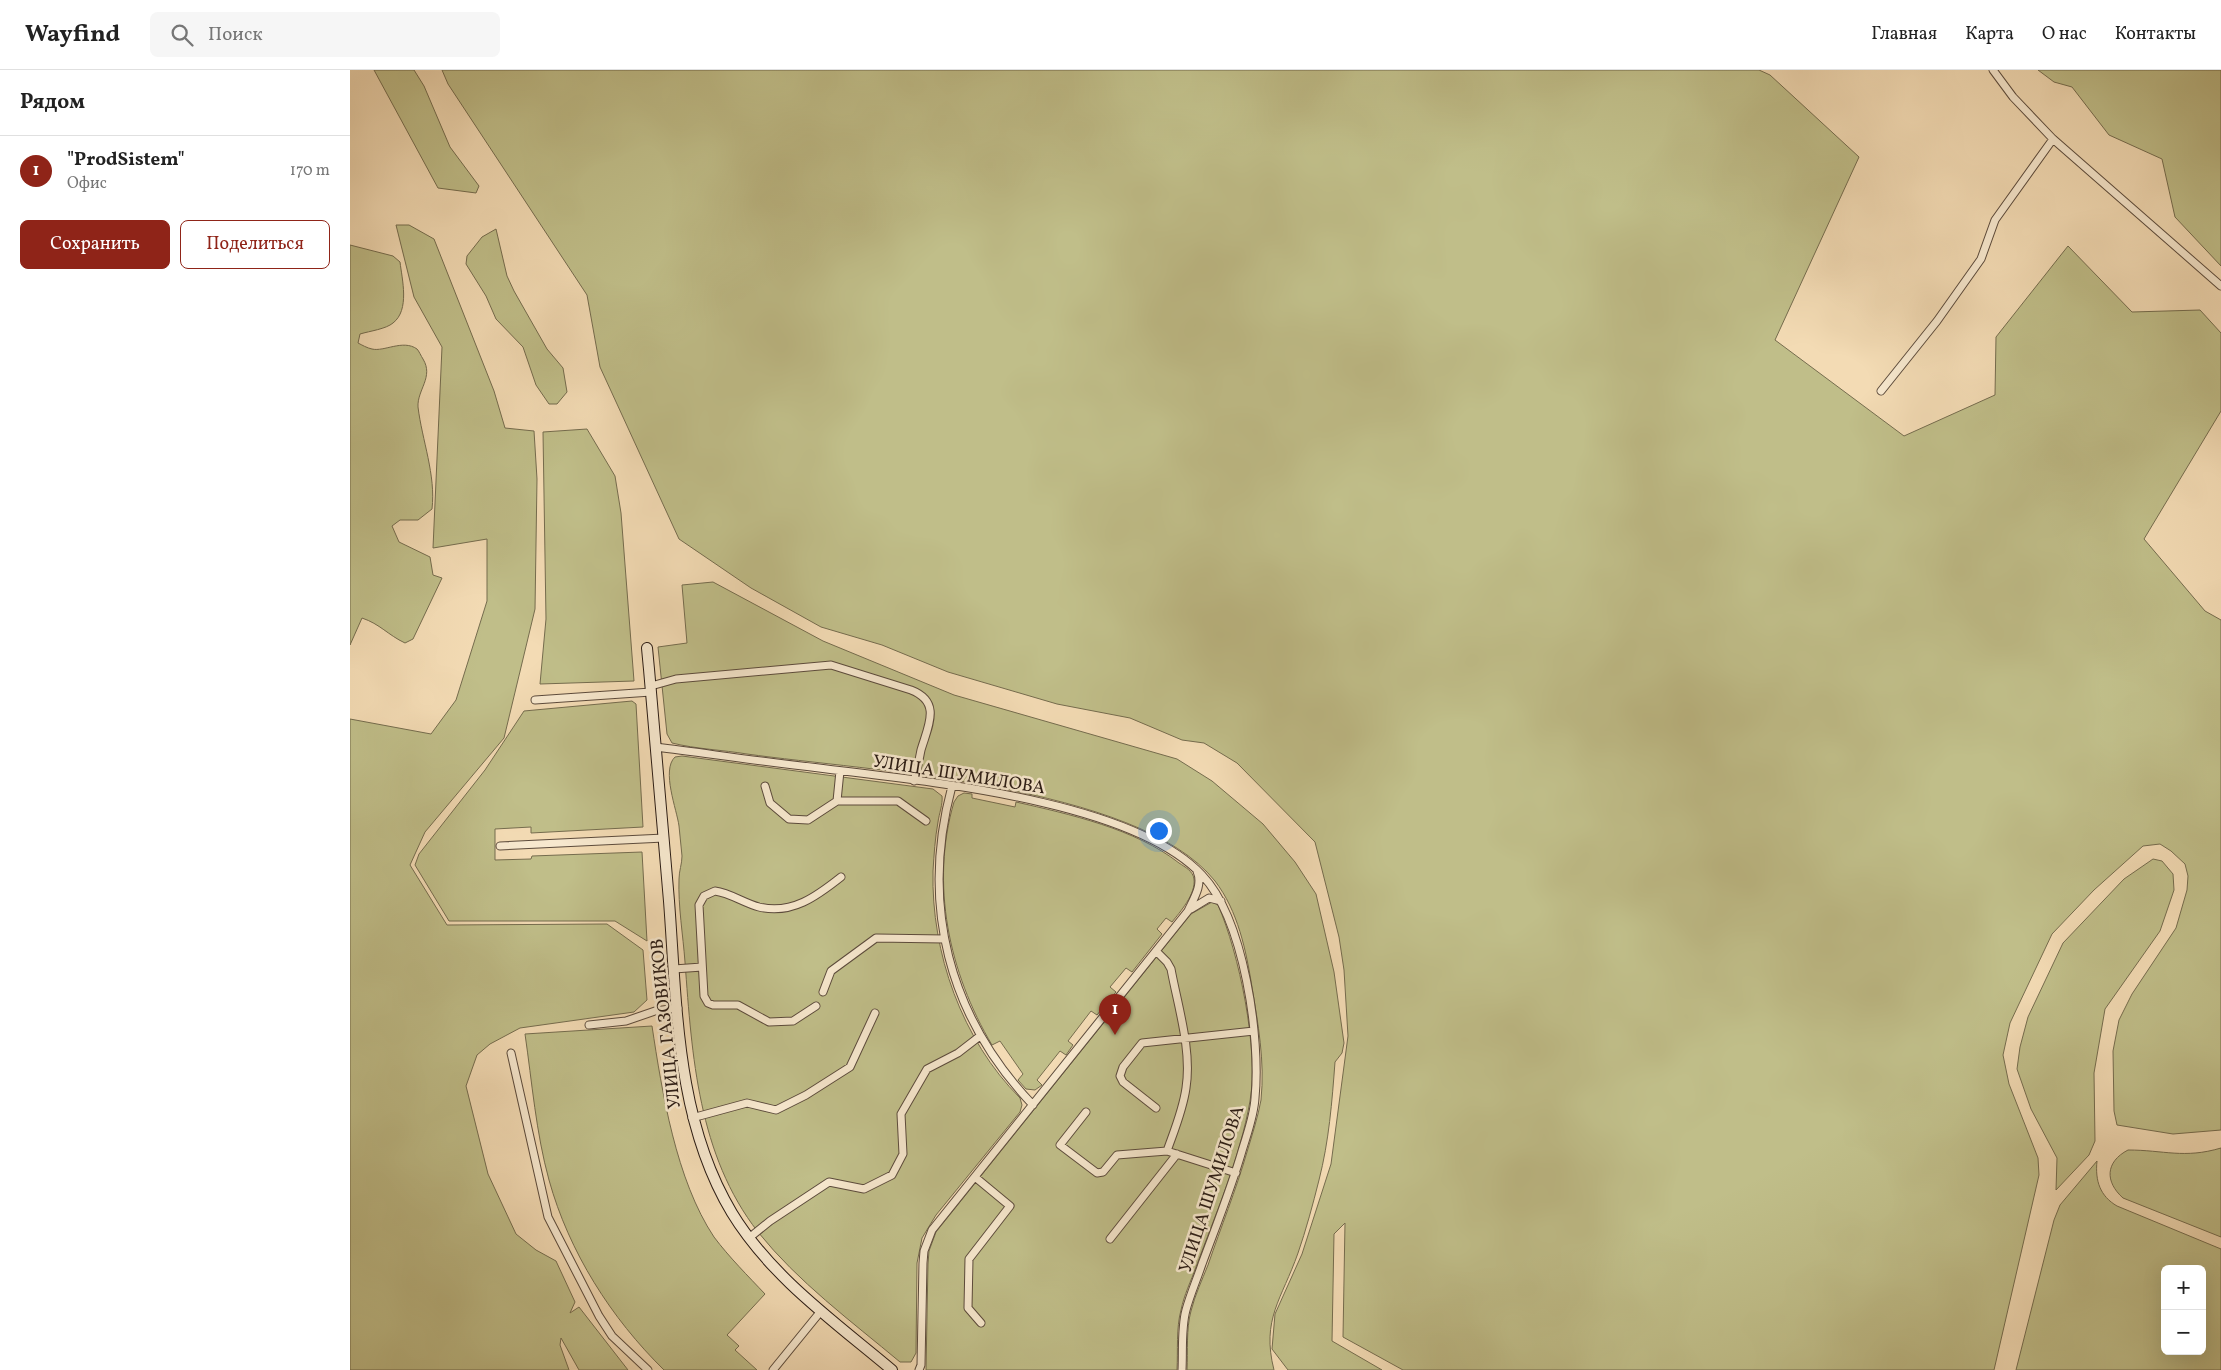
<!DOCTYPE html>
<html lang="ru">
<meta charset="utf-8">
<style>
:root{--surface:#fff;--page:#f6f6f6;--text:#222;--muted:#767676;--line:#e0e0e0;--accent:#8f2418}
body{margin:0;font-family:Vollkorn,serif;background:var(--page);color:var(--text)}
.controls{position:absolute;right:15px;bottom:15px;display:grid;overflow:hidden;border-radius:8px;box-shadow:0 5px 20px #0002}
.controls button{width:45px;height:45px;display:grid;place-items:center;padding:0;border:0;border-bottom:1px solid var(--line);background:var(--surface);color:var(--text);font:25px sans-serif}
.you{position:absolute;left:808px;top:760px;width:18px;height:18px;margin:-12px;border:4px solid #fff;border-radius:50%;background:#1a73e8;box-shadow:0 0 0 8px #1a73e833}
.badge{display:grid;place-items:center;width:32px;height:32px;border-radius:50%;background:var(--accent);color:#fff;font-size:16px;font-weight:700}
.pin{position:absolute;translate:-50% -41px;filter:drop-shadow(0 1px 2px #0008)}
.pin::after{content:'';position:absolute;top:26px;width:18px;height:15px;background:inherit;clip-path:polygon(0 0,100% 0,50% 100%)}
.list{margin:0;padding:0;list-style:none}
h2{display:flex;justify-content:space-between;align-items:center;height:65px;margin:0;padding:0 20px;font-size:21px}
h2 small{font-size:16px;font-weight:400;color:var(--muted)}
.list li{display:grid;grid-template-columns:32px 1fr auto;gap:15px;align-items:center;box-sizing:border-box;height:70px;padding:0 20px;border-top:1px solid var(--line)}
.list b{display:block;font-size:19px;white-space:nowrap}
.list p{margin:0;font-size:16px;white-space:nowrap;color:var(--muted)}
.list em{font-size:16px;font-style:normal;color:var(--muted)}
.actions{display:flex;gap:10px;padding:15px 20px}
.actions a{flex:1;padding:11px 0;border:1px solid var(--accent);border-radius:8px;text-align:center;font-size:18px;color:var(--accent)}
.actions .main{background:var(--accent);color:#fff}
.icon{flex:none;width:28px;height:28px;fill:none;stroke:currentColor;stroke-width:2;stroke-linecap:round;stroke-linejoin:round}
.map{position:relative;flex:none;width:1871px;height:1300px;overflow:hidden}
header{display:flex;align-items:center;gap:30px;box-sizing:border-box;height:70px;padding:0 25px;background:var(--surface);border-bottom:1px solid var(--line)}
header strong{font-size:24px}
nav{display:flex;gap:28px;margin-inline-start:auto;font-size:18px}
.search{width:350px;height:45px;background:var(--page);display:flex;align-items:center;gap:12px;box-sizing:border-box;padding:0 18px;border-radius:8px;color:var(--muted);font-size:19px}
main{display:flex}
aside{flex:1;background:var(--surface)}
.map>svg:first-child{display:block}
.green{fill:#c0be89;stroke:#756c4e;fill-rule:evenodd}
.lines{fill:none;stroke-linecap:round;stroke-linejoin:round}
.street-casing{stroke:#5c4b3c;stroke-width:9}
.secondary-casing{stroke:#2a1b14;stroke-width:12}
.street{stroke:#f7e8ce;stroke-width:7}
.secondary{stroke:#f7e8ce;stroke-width:10}
.labels{text-anchor:middle;stroke-width:5;stroke-linejoin:round;paint-order:stroke}
.street-label{font-size:18px;fill:#2a1b14;stroke:#f7e8ce}
</style>
<header>
<strong>Wayfind</strong>
<div class="search"><svg class="icon" aria-label="search" viewBox="0 0 24 24"><circle cx="10" cy="10" r="6"/><path d="M15 15l6 6"/></svg>Поиск</div>
<nav><a>Главная</a><a>Карта</a><a>О нас</a><a>Контакты</a></nav>
</header>
<main>
<aside>
<h2>Рядом<small></small></h2>
<ul class="list">
<li><span class="badge">1</span><div><b>&quot;ProdSistem&quot;</b><p>Офис</p></div><em>170 m</em></li>
</ul>
<div class="actions"><a class="main">Сохранить</a><a>Поделиться</a></div>
</aside>
<div class="map">
<svg width="1871" height="1300" viewBox="0 0 1871 1300">
<rect width="100%" height="100%" fill="#f3dbb4"/>
<filter id="stains"><feTurbulence type="fractalNoise" baseFrequency=".004" numOctaves="4"/><feColorMatrix values="0 0 0 0 .2 0 0 0 0 .09 0 0 0 0 .02 0 0 0 .5 -.17"/></filter>
<radialGradient id="worn" r=".72"><stop offset=".6" stop-color="#630" stop-opacity="0"/><stop offset="1" stop-color="#630" stop-opacity=".3"/></radialGradient>
<path class="green" d="M 24,0 L 64,0 L 74,16 L 100,77 L 129,116 L 126,123 L 88,118 Z
M 92,0 L 1409,0 L 1420,5 L 1509,87 L 1425,270 L 1554,366 L 1645,325 L 1646,267 L 1718,176 L 1782,242 L 1850,240 L 1871,263 L 1871,341 L 1794,469 L 1855,541 L 1871,550 L 1871,1060 L 1823,1064 L 1767,1055 L 1764,1041 L 1763,981 L 1769,950 L 1782,924 L 1826,858 L 1837,820 L 1838,806 L 1835,794 L 1821,781 L 1810,774 L 1793,776 L 1744,820 L 1702,864 L 1660,953 L 1653,985 L 1659,1014 L 1688,1088 L 1689,1105 L 1644,1300 L 1053,1300 L 993,1267 L 995,1153 L 984,1164 L 982,1271 L 1032,1300 L 938,1300 L 922,1279 L 925,1244 L 952,1184 L 981,1094 L 998,966 L 994,900 L 989,867 L 965,772 L 887,693 L 854,673 L 832,670 L 780,648 L 707,634 L 598,602 L 532,575 L 471,557 L 401,518 L 329,469 L 250,297 L 237,225 L 98,14 Z
M 1688,0 L 1871,0 L 1871,196 L 1825,147 L 1812,89 L 1759,65 L 1722,17 L 1704,12 Z
M 46,155 L 59,155 L 84,169 L 144,321 L 155,358 L 184,361 L 187,409 L 185,539 L 154,668 L 75,762 L 60,795 L 97,855 L 257,854 L 293,880 L 297,930 L 284,942 L 170,958 L 140,974 L 127,985 L 116,1016 L 138,1104 L 166,1164 L 186,1180 L 206,1191 L 225,1232 L 220,1243 L 229,1237 L 278,1300 L 229,1300 L 211,1268 L 210,1275 L 219,1300 L 0,1300 L 0,649 L 81,664 L 106,630 L 137,531 L 137,469 L 83,478 L 92,277 L 64,227 Z
M 146,159 L 157,206 L 164,221 L 197,279 L 213,298 L 217,322 L 207,334 L 199,334 L 186,315 L 173,277 L 146,249 L 136,226 L 116,194 L 117,186 L 132,167 Z
M 0,175 L 43,186 L 50,192 C 52,209 60,240 43,253 C 36,259 20,261 10,264 L 8,273 C 12,275 17,278 22,279 C 34,282 53,269 67,279 C 69,281 71,286 73,289 C 84,307 67,320 68,337 C 72,370 86,405 82,439 L 68,450 L 50,450 L 42,456 L 49,472 L 80,487 L 83,505 L 92,508 L 63,569 L 55,573 C 38,565 30,554 12,548 L 0,575 Z
M 237,359 L 265,406 L 271,443 L 284,611 L 190,614 L 196,549 L 193,362 Z
M 363,512 L 473,571 L 604,625 L 827,689 L 862,711 L 913,754 L 945,792 L 966,824 L 984,902 L 994,973 L 992,983 L 985,992 C 982,1032 979,1071 969,1110 C 963,1134 956,1160 948,1183 C 932,1229 911,1249 924,1300 L 837,1300 C 838,1281 836,1259 841,1241 C 845,1225 852,1210 858,1195 C 871,1157 886,1120 897,1082 C 902,1065 908,1047 911,1030 C 915,991 908,954 902,917 C 896,880 888,841 865,811 C 787,714 517,701 397,684 C 373,680 346,679 322,673 L 317,664 L 308,577 L 337,573 L 332,515 Z
M 282,631 L 286,634 L 293,757 L 181,763 L 181,757 L 145,759 L 145,790 L 181,789 L 182,786 L 292,782 L 297,871 L 265,851 L 99,851 L 65,795 L 69,784 L 135,700 L 174,641 Z
M 332,686 L 583,719 L 592,726 C 593,734 589,744 588,752 C 585,768 584,785 583,801 C 581,883 612,970 670,1028 L 672,1035 L 670,1042 L 586,1145 L 572,1168 L 567,1193 L 566,1283 L 561,1292 L 550,1292 C 501,1251 448,1212 408,1162 C 348,1085 342,986 335,892 C 333,865 328,836 329,809 C 329,801 332,794 332,786 C 331,776 330,766 329,756 C 327,740 311,700 325,687 Z
M 614,723 L 622,724 L 622,728 L 665,737 L 666,732 C 719,744 786,759 829,793 C 835,797 843,801 844,809 C 846,824 830,842 822,852 L 816,848 L 807,859 L 812,864 L 782,902 L 776,898 L 760,917 L 766,922 L 747,945 L 741,941 L 718,971 L 723,975 L 716,985 L 710,981 L 687,1010 L 692,1015 L 685,1020 L 676,1019 L 668,1010 L 673,1004 L 650,971 L 642,975 C 599,903 580,814 604,732 L 608,726 Z
M 1803,789 L 1812,791 L 1823,804 L 1824,820 L 1810,861 L 1755,939 L 1744,1003 L 1745,1071 L 1739,1085 L 1706,1120 L 1707,1088 L 1681,1039 L 1667,999 L 1670,977 L 1678,947 L 1713,873 L 1774,809 Z
M 862,832 L 868,835 C 889,883 909,979 900,1031 C 890,1088 866,1143 846,1197 C 841,1211 834,1225 831,1240 C 826,1258 828,1281 827,1300 L 576,1300 L 578,1194 L 579,1181 L 586,1162 L 841,844 Z
M 302,956 C 312,1022 326,1110 364,1167 C 379,1187 398,1206 415,1224 L 377,1265 L 389,1276 L 385,1280 L 407,1300 L 314,1300 C 261,1248 219,1182 199,1110 C 186,1063 182,1012 175,964 Z
M 1871,1078 L 1871,1167 L 1773,1128 C 1755,1112 1755,1092 1778,1080 C 1814,1080 1834,1089 1871,1078 Z
M 1747,1091 C 1745,1111 1750,1126 1767,1136 L 1871,1179 L 1871,1300 L 1666,1300 L 1704,1150 L 1710,1135 ZM 1815,1199 L 1852,1199 L 1852,1281 L 1815,1281 Z"/>
<g class="lines">
<g class="street-casing">
<path id="street" d="M 1643,0 L 1663,27 L 1703,69 L 1871,216
M 1531,321 L 1587,251 L 1631,189 L 1645,150 L 1703,69
M 301,616 L 326,609 L 481,595 L 561,620 C 592,632 578,656 571,680 C 569,690 567,701 564,711
M 185,630 L 301,622
M 306,677 C 361,684 415,692 469,698 C 570,711 781,729 852,805 C 894,849 911,968 905,1028 C 904,1046 897,1064 892,1081 C 881,1119 866,1156 852,1194 C 847,1209 840,1225 836,1240 C 831,1258 833,1281 832,1300
M 415,716 L 420,733 L 439,749 L 458,750 L 487,731 L 548,731 L 576,751
M 602,716 C 570,834 598,946 683,1035
M 487,731 L 490,701
M 150,776 L 314,768
M 841,839 L 859,828 L 871,831
M 806,881 L 817,892 L 821,899 C 828,937 842,980 836,1018 C 833,1040 824,1061 817,1081
M 324,899 L 352,897
M 473,922 L 481,901 L 526,868 L 594,869
M 466,936 L 443,951 L 419,952 L 388,935 L 363,935 L 358,933 L 354,926 L 349,835 L 354,826 L 365,821 C 380,823 394,833 409,837 C 442,845 467,826 491,807
M 239,955 L 276,951 L 305,941 L 328,938
M 161,983 L 198,1147 L 249,1246 L 262,1266 L 298,1300
M 806,1038 L 773,1012 L 770,1006 L 773,997 L 792,973 L 904,961
M 736,1042 L 710,1075 L 747,1103 L 753,1102 L 767,1085 L 817,1081 L 886,1103
M 342,1048 L 397,1033 L 426,1040 L 456,1025 L 500,997 L 525,943
M 625,1107 L 660,1136 L 619,1189 L 618,1238 L 631,1253
M 399,1168 L 420,1151 L 479,1112 L 514,1119 L 542,1105 L 553,1084 L 551,1044 L 577,999 L 608,983 L 630,966
M 760,1169 L 827,1084
M 423,1300 L 471,1241
M 569,1300 L 571,1295 L 573,1193 L 574,1181 L 582,1160 L 838,841 C 844,828 853,815 847,801"/>
</g>
<g class="secondary-casing">
<path id="secondary" d="M 297,578 C 305,662 312,746 319,831 C 327,936 326,1050 382,1143 C 421,1207 485,1252 542,1300"/>
</g>
<use href="#street" class="street"/>
<use href="#secondary" class="secondary"/>
</g>
<g class="labels">
<g class="street-label">
<text transform="translate(609 704) rotate(9)" y="6">УЛИЦА ШУМИЛОВА</text>
<text transform="translate(315 954) rotate(-96)" y="6">УЛИЦА ГАЗОВИКОВ</text>
<text transform="translate(861 1119) rotate(-72)" y="6">УЛИЦА ШУМИЛОВА</text>
</g>
</g>
<rect width="100%" height="100%" filter="url(#stains)"/>
<rect width="100%" height="100%" fill="url(#worn)"/>
</svg>
<div class="controls">
<button>+</button>
<button>−</button>
</div>
<div class="you"></div>
<div class="pin badge" style="left:765px;top:965px">1</div>
</div>
</main>
